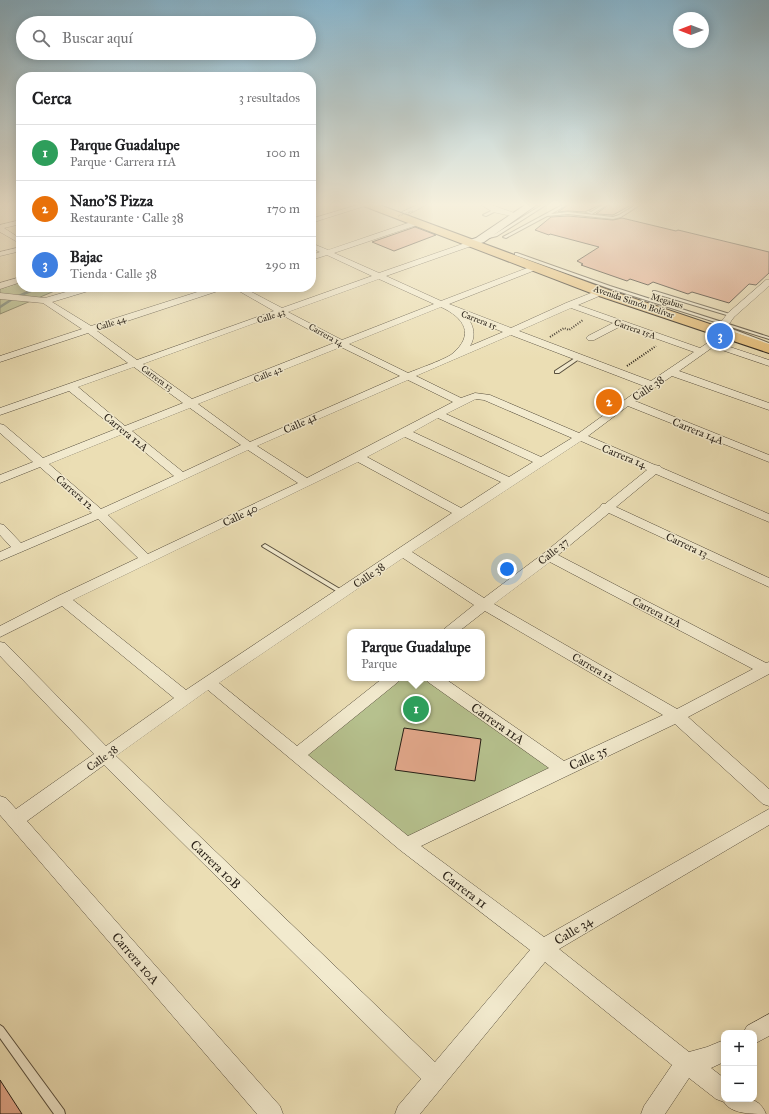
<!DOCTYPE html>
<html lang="es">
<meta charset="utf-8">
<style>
:root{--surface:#fff;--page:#f6f6f6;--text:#202124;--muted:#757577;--line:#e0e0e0;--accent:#8f2418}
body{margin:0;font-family:"IM FELL Great Primer",serif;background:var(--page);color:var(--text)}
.controls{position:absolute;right:12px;bottom:12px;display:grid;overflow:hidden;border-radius:8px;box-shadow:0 2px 10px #0003}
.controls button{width:36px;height:36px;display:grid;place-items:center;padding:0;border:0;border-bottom:1px solid var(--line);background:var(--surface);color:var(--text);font:20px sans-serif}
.compass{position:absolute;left:673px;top:12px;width:36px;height:36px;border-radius:50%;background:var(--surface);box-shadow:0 2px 10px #0003;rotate:270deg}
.you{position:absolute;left:507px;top:569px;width:14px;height:14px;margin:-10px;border:3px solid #fff;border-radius:50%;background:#1a73e8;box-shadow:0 0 0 6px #1a73e833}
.badge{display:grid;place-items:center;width:26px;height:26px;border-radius:50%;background:var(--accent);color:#fff;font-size:13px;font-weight:700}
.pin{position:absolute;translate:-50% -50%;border:2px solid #fff;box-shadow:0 1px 4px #0006}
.popup{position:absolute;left:347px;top:629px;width:138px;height:52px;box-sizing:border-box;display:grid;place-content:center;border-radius:8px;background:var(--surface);filter:drop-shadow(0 1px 3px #0005);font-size:13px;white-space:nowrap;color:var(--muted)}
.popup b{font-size:15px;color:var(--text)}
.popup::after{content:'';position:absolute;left:50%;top:100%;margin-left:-8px;border:8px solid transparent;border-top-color:var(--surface)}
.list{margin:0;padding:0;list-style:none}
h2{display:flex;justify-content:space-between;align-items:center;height:52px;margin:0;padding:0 16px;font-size:17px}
h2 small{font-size:13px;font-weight:400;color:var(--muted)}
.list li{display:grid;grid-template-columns:26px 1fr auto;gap:12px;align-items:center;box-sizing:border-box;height:56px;padding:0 16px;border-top:1px solid var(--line)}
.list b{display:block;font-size:15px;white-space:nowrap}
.list p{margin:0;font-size:13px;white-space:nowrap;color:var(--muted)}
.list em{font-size:13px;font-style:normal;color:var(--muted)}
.icon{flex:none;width:22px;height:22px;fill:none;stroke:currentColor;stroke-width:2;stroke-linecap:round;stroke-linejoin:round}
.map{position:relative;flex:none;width:769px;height:1114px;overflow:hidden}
.search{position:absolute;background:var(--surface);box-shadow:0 2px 10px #0003;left:16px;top:16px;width:300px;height:44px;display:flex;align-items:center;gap:10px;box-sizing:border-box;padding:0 14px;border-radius:22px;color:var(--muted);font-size:15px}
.panel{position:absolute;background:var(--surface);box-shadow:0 2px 10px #0003;left:16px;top:72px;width:300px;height:220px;border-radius:16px}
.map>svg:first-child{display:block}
.green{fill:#b6c18e;stroke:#6e7052}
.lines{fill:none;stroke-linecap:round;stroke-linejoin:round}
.stream{stroke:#6a7d70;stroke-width:2.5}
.building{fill:#e2a88b;stroke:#261e15}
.lane-casing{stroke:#574e3d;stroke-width:2}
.street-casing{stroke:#574e3d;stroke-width:1}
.secondary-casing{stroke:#261e15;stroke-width:2}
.primary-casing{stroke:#261e15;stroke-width:2}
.path{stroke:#261e15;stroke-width:2;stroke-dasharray:1 1.5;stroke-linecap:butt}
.lane{fill:#f2eace;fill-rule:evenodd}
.street{fill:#f2eace;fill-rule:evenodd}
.secondary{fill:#f2eace;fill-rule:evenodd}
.primary{fill:#e6bf7a;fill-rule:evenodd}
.path-bridge{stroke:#261e15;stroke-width:1.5;stroke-dasharray:0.5 1;stroke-linecap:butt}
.labels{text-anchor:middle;stroke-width:3;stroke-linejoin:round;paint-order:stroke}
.far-street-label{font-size:9px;fill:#261e15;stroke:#f2eace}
.street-label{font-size:11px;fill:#261e15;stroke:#f2eace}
.near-street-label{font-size:13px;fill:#261e15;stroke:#f2eace}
</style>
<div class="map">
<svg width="769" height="1114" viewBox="0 0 769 1114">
<rect width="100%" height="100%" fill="#ebdeb4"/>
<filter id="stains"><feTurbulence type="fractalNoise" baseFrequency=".005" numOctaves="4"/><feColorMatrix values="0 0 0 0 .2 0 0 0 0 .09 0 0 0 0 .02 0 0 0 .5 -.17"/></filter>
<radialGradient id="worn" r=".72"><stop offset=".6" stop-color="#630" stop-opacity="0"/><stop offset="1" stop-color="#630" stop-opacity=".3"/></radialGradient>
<path class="green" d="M 21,282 L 21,287 L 64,287 L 0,314 L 0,289 Z
M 393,678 L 433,678 L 563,769 L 406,845 L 298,755 Z"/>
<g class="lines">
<path class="stream" d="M 0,307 L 14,298 L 40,287"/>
</g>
<path class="building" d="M 571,203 L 604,203 L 585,212 L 568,211 L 558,212 Z
M 611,203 L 635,203 L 613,215 L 596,214 Z
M 568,216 L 613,220 L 622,218 L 676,231 L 678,230 L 769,252 L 769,273 L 756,285 L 749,284 L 729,303 L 692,292 L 688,294 L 653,282 L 648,285 L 630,279 L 627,281 L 581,265 L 583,264 L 577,261 L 599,247 L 550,234 L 549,235 L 535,230 L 551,217 Z
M 415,227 L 436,235 L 394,251 L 372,242 Z
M 404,728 L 481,739 L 475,781 L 395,770 Z
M 0,1080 L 22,1114 L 0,1114 Z"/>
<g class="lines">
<g class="lane-casing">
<path id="lane" d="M 545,203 L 549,203 L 497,236 L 485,239 L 483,238 L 495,234 Z
M 566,203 L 570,203 L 551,214 L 568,212 L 613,217 L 619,215 L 639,203 L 643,203 L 621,217 L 613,219 L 568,214 L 547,216 L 506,238 L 503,237 Z
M 606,203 L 610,203 L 592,214 L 586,212 L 588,211 L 591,212 Z
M 495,209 L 498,210 L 486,216 L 483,215 Z
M 515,253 L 517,253 L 610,286 L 769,337 L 769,339 L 608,288 L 515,255 Z
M 653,291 L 655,291 L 733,315 L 730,316 L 653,293 Z
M 722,326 L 724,326 L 769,343 L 769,345 L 722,328 Z
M 578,356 L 582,356 L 582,357 L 559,373 L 555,373 L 555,371 Z
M 265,544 L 345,592 L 346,593 L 343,595 L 341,594 L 263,547 L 262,546 Z
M 0,1025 L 3,1027 L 64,1110 L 65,1114 L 54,1114 L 0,1038 Z"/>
</g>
<g class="street-casing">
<path id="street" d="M 364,203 L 371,204 L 311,223 L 311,219 Z
M 422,203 L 430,203 L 409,214 L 406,214 L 402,212 Z
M 478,203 L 486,203 L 520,215 L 516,217 L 493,212 Z
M 21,220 L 21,224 L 4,228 L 21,239 L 21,244 L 0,232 L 0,225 Z
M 417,220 L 421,222 L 420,224 L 334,253 L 379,273 L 471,241 L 475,243 L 474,245 L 386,276 L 441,301 L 535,265 L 538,265 L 538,269 L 449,304 L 511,328 L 566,303 L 601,289 L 605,292 L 604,294 L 578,305 L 700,348 L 709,342 L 720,330 L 726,330 L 728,332 L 718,343 L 769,360 L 769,366 L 713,347 L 679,371 L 769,403 L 769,410 L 672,376 L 635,401 L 769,455 L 769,462 L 628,406 L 588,436 L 655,465 L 660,466 L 662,468 L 769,514 L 769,522 L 656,474 L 616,507 L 769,578 L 769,587 L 609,513 L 558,555 L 766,663 L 769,662 L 769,674 L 688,717 L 769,789 L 769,806 L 763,804 L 675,724 L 421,846 L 544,937 L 769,809 L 769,825 L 559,949 L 689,1052 L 707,1047 L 724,1040 L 724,1062 L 711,1068 L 724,1078 L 724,1099 C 742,1099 758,1094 766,1114 C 751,1114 731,1114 724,1102 L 716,1099 L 689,1078 L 665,1114 L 641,1114 L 644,1106 L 672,1065 L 545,962 L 420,1114 L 395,1114 L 398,1106 L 421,1079 L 104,765 L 27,821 L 280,1106 L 283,1114 L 257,1114 L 0,815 L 0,796 L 6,798 L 16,809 L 94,754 L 0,656 L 0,642 L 5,643 L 106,746 L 174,698 L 62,606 L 0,637 L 0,626 L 58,596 L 138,558 L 98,519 L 0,561 L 0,552 L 11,547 L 0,535 L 0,524 L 4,525 L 21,543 L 92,513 L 40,467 L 0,483 L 0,475 L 33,462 L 0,433 L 0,424 L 4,425 L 43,458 L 116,429 L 69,391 L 0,415 L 0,408 L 128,363 L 88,333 L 0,362 L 0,356 L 82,329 L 43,303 L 0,299 L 0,293 L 45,298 L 83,287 L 96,287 L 95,289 L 52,302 L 91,326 L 213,287 L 225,287 L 224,289 L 97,331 L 137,360 L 274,311 L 232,287 L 242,287 L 282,308 L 372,276 L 327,255 L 311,260 L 311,255 L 320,252 L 311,248 L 311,243 L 328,250 ZM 379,279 L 434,304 L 342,340 L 288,312 ZM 441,307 C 465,318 475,335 452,354 C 446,359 418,369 408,373 L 349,344 ZM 571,308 L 613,323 L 588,336 L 586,338 L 588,340 L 594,340 L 621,326 L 694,352 L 651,381 L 519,331 ZM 280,314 L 334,343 L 192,399 L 143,364 ZM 468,318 L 503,332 L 470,346 C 476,336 474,327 468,318 ZM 511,335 L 644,386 L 579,433 L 490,395 L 475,393 L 461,398 L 416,376 ZM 341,347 L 400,376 L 250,442 L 198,404 ZM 134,367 L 183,403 L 125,426 L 78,387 ZM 408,380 L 453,402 L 307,478 L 257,446 ZM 476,399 L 484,400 L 572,438 L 541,457 L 446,414 ZM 190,408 L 241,445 L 183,472 L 132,431 ZM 438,418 L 533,462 L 509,477 L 413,432 ZM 123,434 L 174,476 L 101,509 L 49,464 ZM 405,437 L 501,482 L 461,508 L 367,457 ZM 581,441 L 647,470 L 605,504 L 602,504 L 600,507 L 544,553 L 484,598 L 412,552 ZM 248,450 L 298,483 L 148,554 L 108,515 ZM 358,462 L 452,513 L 186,690 L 73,600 ZM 403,558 L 474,605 L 444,629 L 442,632 L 458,632 L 485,611 L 663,715 L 564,761 L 444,678 L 425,678 L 428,682 L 549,768 L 408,836 L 308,755 L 398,682 L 401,678 L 383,678 L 297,746 L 219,683 ZM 550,562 L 753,669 L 677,709 L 494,604 ZM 208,690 L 400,850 L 530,950 L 435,1062 L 116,756 Z
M 21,247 L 21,251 L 0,256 L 0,252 Z
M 21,277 L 21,282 L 0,289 L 0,283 Z
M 766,280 L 769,280 L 769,286 L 734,317 L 729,324 L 723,324 L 721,322 L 728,313 Z
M 769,1014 L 769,1036 L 754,1044 L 754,1033 L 743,1033 L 747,1026 Z"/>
</g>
<g class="secondary-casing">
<path id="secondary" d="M 528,203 L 539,203 L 484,242 L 471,246 L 466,243 L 467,241 L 476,238 Z"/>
</g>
<g class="primary-casing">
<path id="primary" d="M 360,203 L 374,203 L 606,289 L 769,344 L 769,353 L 596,295 L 361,205 Z"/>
</g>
<path class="path" d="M 550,337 L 564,328 L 569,330 L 583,320
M 627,366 L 656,346"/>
<use href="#lane" class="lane"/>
<use href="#street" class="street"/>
<use href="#secondary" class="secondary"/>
<use href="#primary" class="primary"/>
<path class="path-bridge" d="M 398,216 L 413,211"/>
</g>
<linearGradient id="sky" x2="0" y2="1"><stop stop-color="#88b7d0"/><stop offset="0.57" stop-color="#f6f0dd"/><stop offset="1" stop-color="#f6f0dd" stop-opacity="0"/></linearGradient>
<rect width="769" height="359" fill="url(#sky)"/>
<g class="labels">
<g class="far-street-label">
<text transform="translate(667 301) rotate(17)" y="3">Megabus</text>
<text transform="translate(634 302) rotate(19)" y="3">Avenida Simón Bolívar</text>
<text transform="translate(271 316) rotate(-19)" y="3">Calle 43</text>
<text transform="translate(479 320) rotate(21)" y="3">Carrera 15</text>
<text transform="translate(111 323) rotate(-18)" y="3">Calle 44</text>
<text transform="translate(635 329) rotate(19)" y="3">Carrera 15A</text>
<text transform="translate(326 335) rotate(29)" y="3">Carrera 14</text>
<text transform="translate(268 374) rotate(-22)" y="3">Calle 42</text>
<text transform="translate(157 378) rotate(36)" y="3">Carrera 13</text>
</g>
<g class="street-label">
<text transform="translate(648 388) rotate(-34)" y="4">Calle 38</text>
<text transform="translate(300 423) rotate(-24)" y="4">Calle 41</text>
<text transform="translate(698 431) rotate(22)" y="4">Carrera 14A</text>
<text transform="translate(126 432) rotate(39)" y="4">Carrera 12A</text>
<text transform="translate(624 456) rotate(22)" y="4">Carrera 14</text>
<text transform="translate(75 492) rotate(41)" y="4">Carrera 12</text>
<text transform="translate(240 515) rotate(-26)" y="4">Calle 40</text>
<text transform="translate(687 545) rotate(25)" y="4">Carrera 13</text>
<text transform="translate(553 551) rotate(-39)" y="4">Calle 37</text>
<text transform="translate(369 575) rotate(-34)" y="4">Calle 38</text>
<text transform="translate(657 612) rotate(27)" y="4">Carrera 12A</text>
<text transform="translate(593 667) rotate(30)" y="4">Carrera 12</text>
<text transform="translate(102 758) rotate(-36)" y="4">Calle 38</text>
</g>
<g class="near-street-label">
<text transform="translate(498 723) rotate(35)" y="5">Carrera 11A</text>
<text transform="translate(588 757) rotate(-25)" y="5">Calle 35</text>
<text transform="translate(216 864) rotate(44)" y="5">Carrera 10B</text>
<text transform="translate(465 889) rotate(37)" y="5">Carrera 11</text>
<text transform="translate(573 930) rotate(-32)" y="5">Calle 34</text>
<text transform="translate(136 958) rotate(49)" y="5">Carrera 10A</text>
</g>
</g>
<rect width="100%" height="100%" filter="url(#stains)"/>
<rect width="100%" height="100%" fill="url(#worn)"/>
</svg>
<div class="controls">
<button>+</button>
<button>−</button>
</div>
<svg class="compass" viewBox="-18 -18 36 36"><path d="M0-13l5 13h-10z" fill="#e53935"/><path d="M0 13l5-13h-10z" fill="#757577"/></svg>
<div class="you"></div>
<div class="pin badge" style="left:416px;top:709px;background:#2e9e5b">1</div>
<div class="popup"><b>Parque Guadalupe</b>Parque</div>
<div class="pin badge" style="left:609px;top:402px;background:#e8710a">2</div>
<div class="pin badge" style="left:720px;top:336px;background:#3f7fe0">3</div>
<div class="search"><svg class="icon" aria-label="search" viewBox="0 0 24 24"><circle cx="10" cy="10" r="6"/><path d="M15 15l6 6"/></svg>Buscar aquí</div>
<section class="panel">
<h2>Cerca<small>3 resultados</small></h2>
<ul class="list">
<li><span class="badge" style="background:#2e9e5b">1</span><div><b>Parque Guadalupe</b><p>Parque · Carrera 11A</p></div><em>100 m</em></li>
<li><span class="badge" style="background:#e8710a">2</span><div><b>Nano'S Pizza</b><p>Restaurante · Calle 38</p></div><em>170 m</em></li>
<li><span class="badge" style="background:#3f7fe0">3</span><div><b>Bajac</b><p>Tienda · Calle 38</p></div><em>290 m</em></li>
</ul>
</section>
</div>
